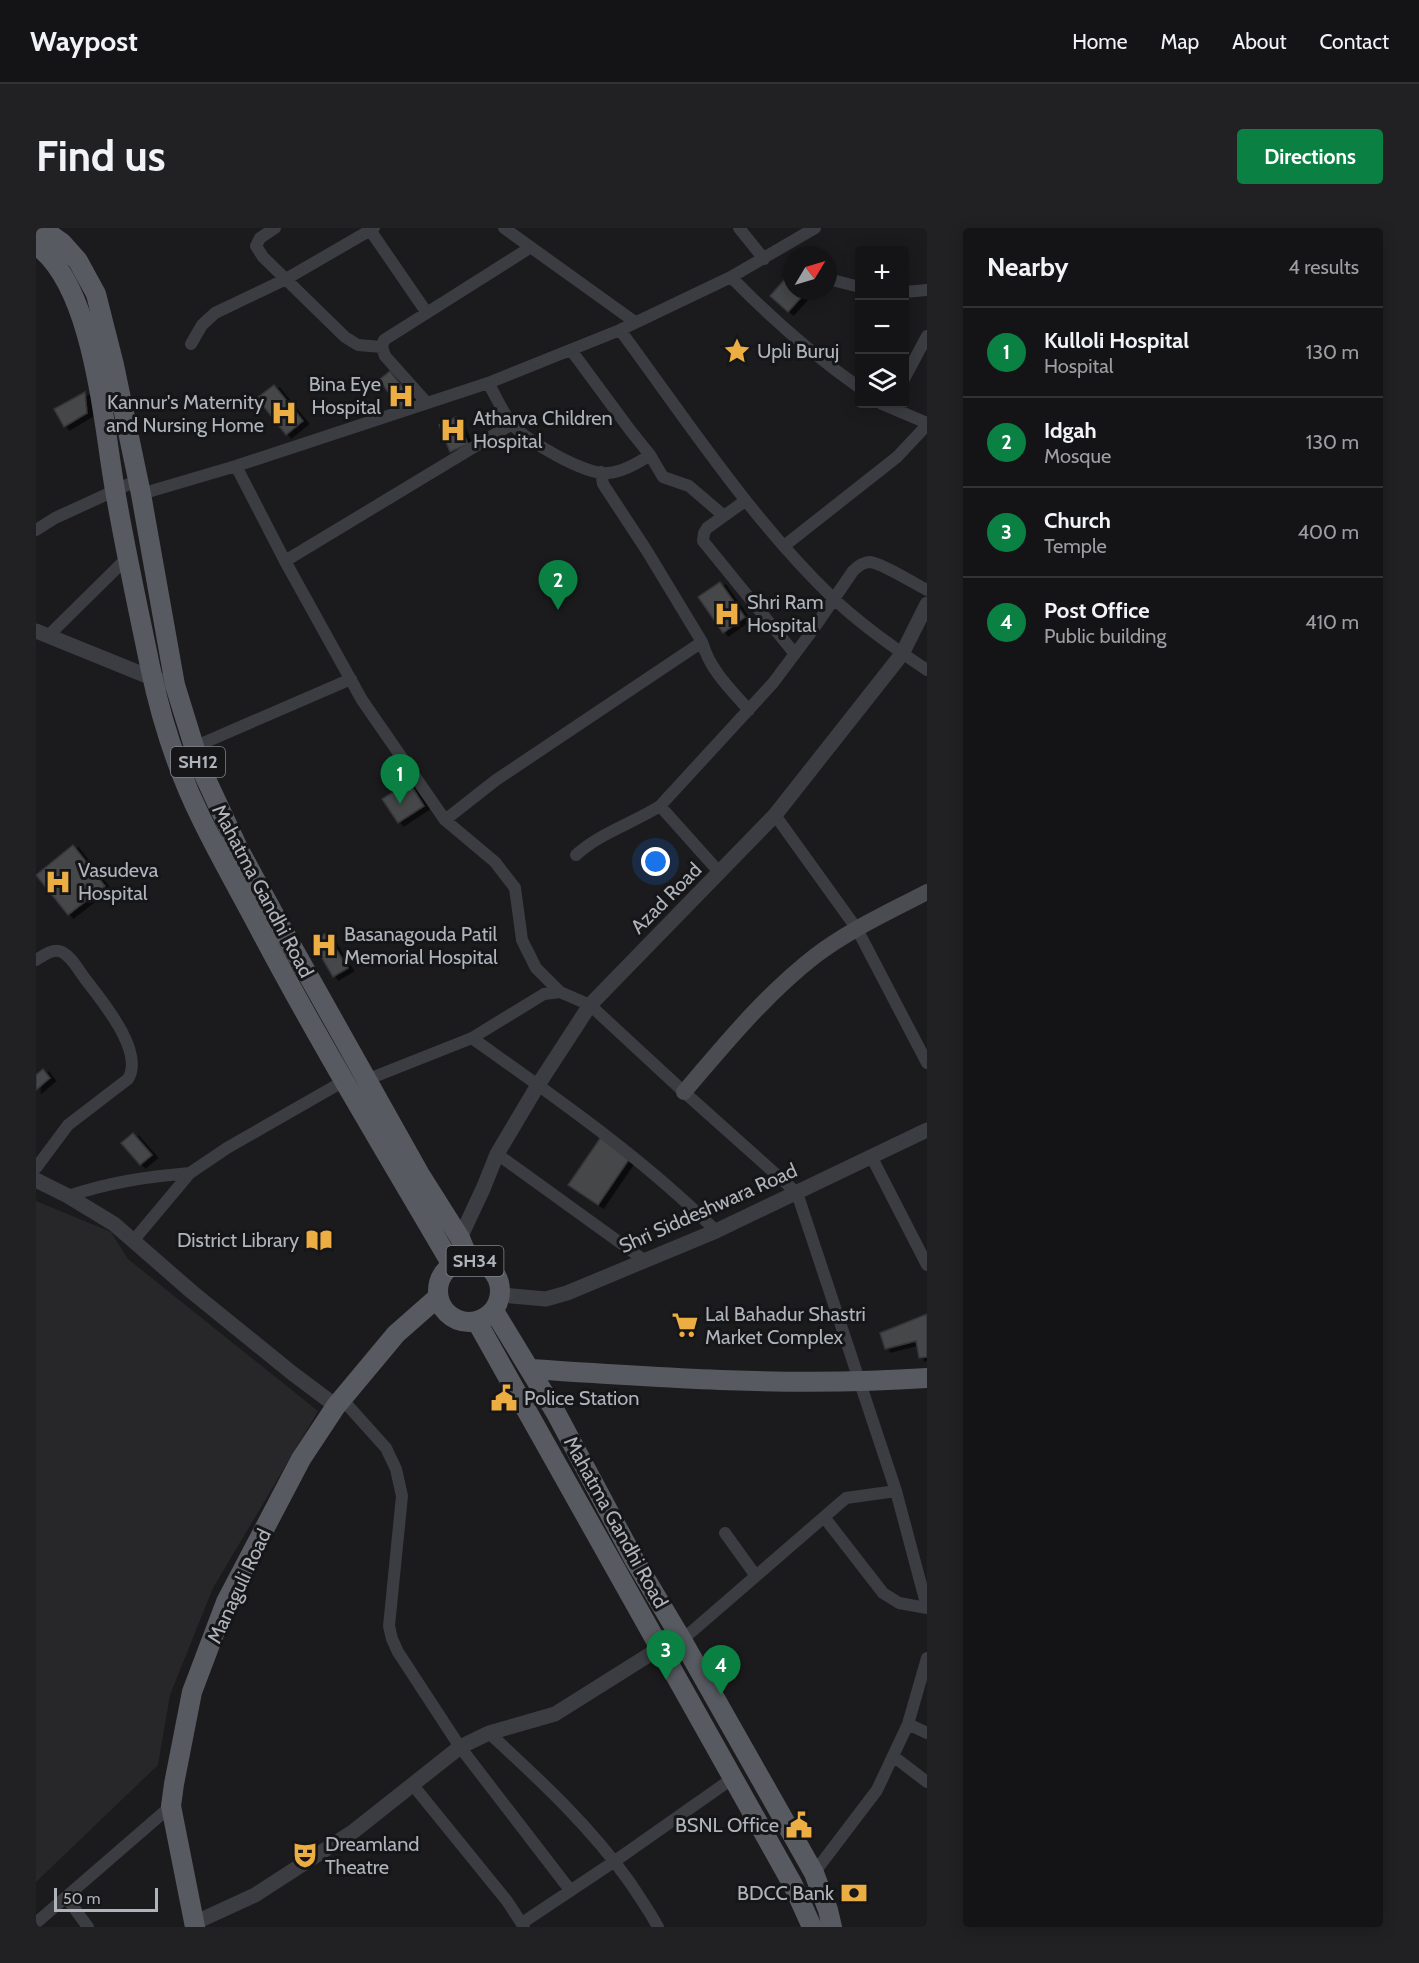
<!DOCTYPE html>
<meta charset="utf-8">
<style>
:root{--surface:#141416;--page:#212123;--text:#f1f3f6;--muted:#9d9ea1;--line:#333335;--accent:#0b8043}
body{margin:0;font-family:Cabin,sans-serif;background:var(--page);color:var(--text)}
.controls{position:absolute;right:18px;top:18px;display:grid;overflow:hidden;border-radius:6px;box-shadow:0 3px 15px #0003}
.controls button{width:54px;height:54px;display:grid;place-items:center;padding:0;border:0;border-bottom:2px solid var(--line);background:var(--surface);color:var(--text);font:30px sans-serif}
.compass{position:absolute;left:747px;top:18px;width:54px;height:54px;border-radius:50%;background:var(--surface);box-shadow:0 3px 15px #0003;rotate:52deg}
.scale{position:absolute;left:18px;bottom:15px;width:104px;box-sizing:border-box;padding-left:6px;border:3px solid #aeb3bc;border-top:0;font-size:16px;line-height:21px;white-space:nowrap;color:#aeb3bc;-webkit-text-stroke:4px #161618;paint-order:stroke}
.you{position:absolute;left:620px;top:634px;width:21px;height:21px;margin:-15px;border:4px solid #fff;border-radius:50%;background:#1a73e8;box-shadow:0 0 0 9px #1a73e833}
.badge{display:grid;place-items:center;width:39px;height:39px;border-radius:50%;background:var(--accent);color:#fff;font-size:20px;font-weight:700}
.pin{position:absolute;translate:-50% -50px;filter:drop-shadow(0 2px 3px #0008)}
.pin::after{content:'';position:absolute;top:32px;width:21px;height:18px;background:inherit;clip-path:polygon(0 0,100% 0,50% 100%)}
.list{margin:0;padding:0;list-style:none}
h2{display:flex;justify-content:space-between;align-items:center;height:78px;margin:0;padding:0 24px;font-size:26px}
h2 small{font-size:20px;font-weight:400;color:var(--muted)}
.list li{display:grid;grid-template-columns:39px 1fr auto;gap:18px;align-items:center;box-sizing:border-box;height:90px;padding:0 24px;border-top:2px solid var(--line)}
.list b{display:block;font-size:22px;white-space:nowrap}
.list p{margin:0;font-size:20px;white-space:nowrap;color:var(--muted)}
.list em{font-size:20px;font-style:normal;color:var(--muted)}
.icon{flex:none;width:33px;height:33px;fill:none;stroke:currentColor;stroke-width:2;stroke-linecap:round;stroke-linejoin:round}
.map{position:relative;flex:none;width:891px;height:1699px;overflow:hidden;border-radius:6px}
header{display:flex;align-items:center;gap:36px;box-sizing:border-box;height:84px;padding:0 30px;background:var(--surface);border-bottom:2px solid var(--line)}
header strong{font-size:28px}
nav{display:flex;gap:33px;margin-inline-start:auto;font-size:21px}
.intro{display:flex;align-items:center;justify-content:space-between;box-sizing:border-box;height:144px;padding:0 36px}
h1{margin:0;font-size:42px}
.button{padding:15px 27px;border-radius:6px;background:var(--accent);color:#fff;font-size:21px;font-weight:700}
main{display:flex;gap:36px;padding:0 36px}
aside{flex:1;background:var(--surface);border-radius:6px;box-shadow:0 3px 15px #0003}
.map>svg:first-child{display:block}
.built{fill:#27272a}
.building{fill:#45464a;stroke:#353539;stroke-width:1.5;filter:url(#shadow)}
.lines{fill:none;stroke-linecap:round;stroke-linejoin:round}
.minor{stroke:#3c3d42;stroke-width:12}
.tertiary{stroke:#3c3d42;stroke-width:15}
.secondary{stroke:#4a4c52;stroke-width:16}
.primary{stroke:#585a61;stroke-width:20}
.labels{text-anchor:middle;stroke-width:6;stroke-linejoin:round;paint-order:stroke}
.shield{fill:#161618;stroke:#80848b;stroke-width:1.5}
.shield-label{font-size:18px;font-weight:bold;fill:#aeb3bc}
.poi-label{font-size:20px;fill:#aeb3bc;stroke:#161618;text-anchor:start}
.street-label{font-size:20px;fill:#aeb3bc;stroke:#161618}
</style>
<header>
<strong>Waypost</strong>
<nav><a>Home</a><a>Map</a><a>About</a><a>Contact</a></nav>
</header>
<div class="intro"><h1>Find us</h1><a class="button">Directions</a></div>
<main>
<div class="map">
<svg width="891" height="1699" viewBox="0 0 891 1699">
<defs>
<filter id="shadow"><feDropShadow dx="5.5" dy="3" stdDeviation="0" flood-color="#0009"/></filter>
</defs>
<rect width="100%" height="100%" fill="#1b1b1d"/>
<path class="built" d="M 0,973 L 75,1004 L 92,1031 L 282,1183 L 177,1360 L 134,1467 L 122,1537 L 0,1654 Z"/>
<path class="building" d="M 756,43 L 756,63 L 771,63 L 752,84 L 734,68 Z
M 354,143 L 376,171 L 364,180 L 343,152 Z
M 238,157 L 267,193 L 250,207 L 221,170 Z
M 49,164 L 51,185 L 28,199 L 18,181 Z
M 420,189 L 432,216 L 414,224 L 403,197 Z
M 684,354 L 709,389 L 687,405 L 662,369 Z
M 373,554 L 388,578 L 362,595 L 346,571 Z
M 37,617 L 69,658 L 32,687 L 0,647 Z
M 290,705 L 312,740 L 297,749 L 276,713 Z
M 7,841 L 14,850 L 0,862 L 0,847 Z
M 97,905 L 116,927 L 104,937 L 85,915 Z
M 565,909 L 594,930 L 562,977 L 532,957 Z
M 891,1086 L 891,1129 L 883,1130 L 880,1113 L 849,1121 L 844,1105 Z"/>
<g class="lines">
<path class="minor" d="M 239,0 L 224,10 L 220,18 L 227,29 L 309,109 L 322,117 L 346,119
M 468,0 L 599,94
M 703,0 L 728,31
M 334,2 L 391,85
M 695,49 C 735,90 777,127 824,160
M 792,51 L 824,59
M 868,64 L 891,62
M 584,102 C 652,194 715,291 797,370 C 823,395 861,422 891,442
M 155,116 L 166,97 L 179,85 L 250,51 L 338,0
M 535,122 L 594,202 L 614,227 L 627,249 L 653,258 L 688,288
M 868,151 L 891,108
M 452,155 C 460,168 466,183 475,195 C 488,212 551,248 572,245 C 587,244 602,235 614,227
M 391,175 L 349,128 L 346,119 L 348,112 L 495,19
M 846,176 L 891,195
M 200,238 L 249,333 L 326,472 L 409,592 L 459,634 L 479,660 L 486,712 L 500,740 L 524,764 L 554,777 L 648,864 L 761,965 L 860,1263 L 891,1379
M 565,244 L 567,256 L 611,323 L 666,414 C 674,442 694,461 713,482
M 105,266 L 200,238 L 452,155 L 584,102 L 695,49 L 779,0
M 709,273 L 671,300 L 668,305 L 667,313 L 759,426
M 0,302 L 19,290 L 102,252
M 748,318 L 861,229 L 891,197
M 249,333 L 476,196
M 12,408 L 92,329
M 158,519 L 315,451
M 624,578 L 684,645
M 739,587 L 821,701 L 891,835
M 409,592 L 460,552 L 666,414
M 540,627 C 564,605 597,595 624,578 L 737,455 L 776,403 L 817,343 C 822,338 827,334 834,334 C 846,335 879,356 891,362
M 0,732 C 8,727 17,720 26,724 C 36,729 43,743 50,752 C 66,773 109,824 92,851 L 32,897 L 0,940
M 436,810 C 520,870 607,930 680,1003
M 330,852 L 436,810 L 508,766 L 524,764
M 461,926 L 608,1032
M 835,928 L 891,1037
M 32,968 C 75,954 109,949 154,945
M 97,1013 L 154,945 L 191,920 L 308,853
M 306,1171 L 350,1220 L 360,1241 L 366,1268 L 353,1398 L 356,1411 L 362,1424 L 424,1519 L 534,1662
M 788,1289 L 847,1365 L 863,1375 L 891,1380
M 689,1305 L 720,1348
M 646,1412 L 810,1270 L 860,1263
M 872,1496 L 891,1505
M 453,1505 C 504,1552 555,1599 595,1656 C 604,1670 614,1684 622,1699
M 857,1528 L 891,1554
M 376,1556 L 471,1673 L 488,1699
M 778,1645 L 841,1562 L 872,1496 L 891,1430
M 30,1669 L 52,1699
M 0,1695 L 135,1578
M 486,1695 L 579,1633 L 697,1550"/>
<path class="tertiary" d="M 0,403 L 116,450 L 139,457
M 0,952 L 32,968 L 78,996 L 156,1064 L 256,1145 L 300,1178
M 424,1010 L 447,961 L 461,926 L 502,857 L 554,777 L 739,587 L 866,426 L 891,376
M 465,1067 L 510,1071 L 531,1065 L 680,1003 L 891,902
M 158,1695 L 219,1667 L 318,1603 L 424,1519 L 453,1505 L 519,1486 L 624,1420"/>
<path class="secondary" d="M 648,864 C 689,816 729,767 779,728 C 813,702 853,684 891,664"/>
<path class="primary" d="M 5,0 L 26,15 L 42,33 L 60,66 L 78,137 L 105,266 L 139,457 L 164,538 L 202,620 L 240,690 L 383,945 L 424,1010 L 433,1032
M 0,17 C 58,58 67,195 79,262 C 89,321 102,380 114,438 C 125,491 142,544 166,592 C 183,627 203,662 221,696 C 282,812 350,924 416,1037
M402 1063a31 31 0 1 1 62 0a31 31 0 1 1-62 0Z
M 458,1083 L 520,1185 L 599,1333 L 646,1412 L 778,1645 L 792,1682 L 796,1699
M 441,1094 L 757,1657 L 776,1699
M 495,1141 C 627,1150 759,1159 891,1150
M 159,1699 L 135,1578 L 138,1556 L 156,1464 L 190,1374 L 265,1231 L 300,1178 L 360,1106 L 402,1069"/>
</g>
<defs>
<g id="sight-bare" transform="scale(2.07)"><path d="M0-6L1.8-2.2L6-1.7L2.9 1.2L3.7 5.4L0 3.3L-3.7 5.4L-2.9 1.2L-6-1.7L-1.8-2.2Z" fill="#ecad43" stroke="#161618" stroke-width="2.5" paint-order="stroke"/></g>
<g id="hospital-bare" transform="scale(2.07)"><path d="M-5-5h3v3.5h4V-5h3V5h-3V1.5h-4V5h-3Z" fill="#ecad43" stroke="#161618" stroke-width="2.5" paint-order="stroke"/></g>
<g id="library-bare" transform="scale(2.07)"><path d="M-6-4Q-3-5.5-.7-3.5V5Q-3 3-6 4ZM6-4Q3-5.5 .7-3.5V5Q3 3 6 4Z" fill="#ecad43" stroke="#161618" stroke-width="2.5" paint-order="stroke"/></g>
<g id="supermarket-bare" transform="scale(2.07)"><path d="M-6-5.5h2.5l.6 2H6L4.5 2H-2.5L-4.4-4H-6ZM-1.5 3.2a1.3 1.3 0 1 0 .1 0ZM3 3.2a1.3 1.3 0 1 0 .1 0Z" fill="#ecad43" stroke="#161618" stroke-width="2.5" paint-order="stroke"/></g>
<g id="civic-bare" transform="scale(2.07)"><path d="M-.6-6.5H3V-4.5H.6V-3L4-1V1h2V6H-6V1h2V-1L-.6-3ZM-1.2 2.5V6h2.4V2.5Z" fill="#ecad43" stroke="#161618" stroke-width="2.5" paint-order="stroke"/></g>
<g id="theatre-bare" transform="scale(2.07)"><path d="M-5-5.5Q0-4 5-5.5V0Q5 5 0 6Q-5 5-5 0ZM-3.3-2.5H-1v1.5H-3.3ZM1-2.5H3.3v1.5H1ZM-2.8 1Q0 5.5 2.8 1Z" fill="#ecad43" stroke="#161618" stroke-width="2.5" paint-order="stroke"/></g>
<g id="bank-bare" transform="scale(2.07)"><path d="M-6-4H6V4H-6ZM0-2.3a2.3 2.3 0 1 0 0 4.6a2.3 2.3 0 1 0 0-4.6Z" fill="#ecad43" stroke="#161618" stroke-width="2.5" paint-order="stroke"/></g>
</defs>
<g fill-rule="evenodd">
<use href="#sight-bare" x="701" y="123"/>
<use href="#hospital-bare" x="365" y="168"/>
<use href="#hospital-bare" x="248" y="185"/>
<use href="#hospital-bare" x="417" y="202"/>
<use href="#hospital-bare" x="691" y="386"/>
<use href="#hospital-bare" x="22" y="654"/>
<use href="#hospital-bare" x="288" y="717"/>
<use href="#library-bare" x="283" y="1012"/>
<use href="#supermarket-bare" x="649" y="1097"/>
<use href="#civic-bare" x="468" y="1170"/>
<use href="#civic-bare" x="763" y="1597"/>
<use href="#theatre-bare" x="269" y="1627"/>
<use href="#bank-bare" x="818" y="1665"/>
</g>
<g class="labels">
<g class="shield">
<rect x="135" y="519" width="54" height="30" rx="4.5"/>
<rect x="410.5" y="1018" width="57" height="30" rx="4.5"/>
</g>
<g class="shield-label">
<text x="162" y="540">SH12</text>
<text x="439" y="1039">SH34</text>
</g>
<g class="poi-label">
<text x="721" y="130">Upli Buruj</text>
<text x="345" y="163" text-anchor="end">Bina Eye<tspan x="345" dy="23">Hospital</tspan></text>
<text x="228" y="181" text-anchor="end">Kannur's Maternity<tspan x="228" dy="23">and Nursing Home</tspan></text>
<text x="437" y="197">Atharva Children<tspan x="437" dy="23">Hospital</tspan></text>
<text x="711" y="381">Shri Ram<tspan x="711" dy="23">Hospital</tspan></text>
<text x="42" y="649">Vasudeva<tspan x="42" dy="23">Hospital</tspan></text>
<text x="308" y="713">Basanagouda Patil<tspan x="308" dy="23">Memorial Hospital</tspan></text>
<text x="263" y="1019" text-anchor="end">District Library</text>
<text x="669" y="1093">Lal Bahadur Shastri<tspan x="669" dy="23">Market Complex</tspan></text>
<text x="488" y="1177">Police Station</text>
<text x="743" y="1604" text-anchor="end">BSNL Office</text>
<text x="289" y="1623">Dreamland<tspan x="289" dy="23">Theatre</tspan></text>
<text x="798" y="1672" text-anchor="end">BDCC Bank</text>
</g>
<g class="street-label">
<text transform="translate(227 663) rotate(62)" y="7">Mahatma Gandhi Road</text>
<text transform="translate(630 670) rotate(-45)" y="7">Azad Road</text>
<text transform="translate(672 980) rotate(-24)" y="7">Shri Siddeshwara Road</text>
<text transform="translate(580 1294) rotate(61)" y="7">Mahatma Gandhi Road</text>
<text transform="translate(203 1358) rotate(-65)" y="7">Managuli Road</text>
</g>
</g>
</svg>
<div class="controls">
<button>+</button>
<button>−</button>
<button><svg class="icon" aria-label="layers" viewBox="0 0 24 24"><path d="M12 4l9 5-9 5-9-5zM3 14l9 5 9-5"/></svg></button>
</div>
<svg class="compass" viewBox="-18 -18 36 36"><path d="M0-13l5 13h-10z" fill="#e53935"/><path d="M0 13l5-13h-10z" fill="#9d9ea1"/></svg>
<div class="scale">50 m</div>
<div class="you"></div>
<div class="pin badge" style="left:364px;top:576px">1</div>
<div class="pin badge" style="left:522px;top:382px">2</div>
<div class="pin badge" style="left:630px;top:1452px">3</div>
<div class="pin badge" style="left:685px;top:1467px">4</div>
</div>
<aside>
<h2>Nearby<small>4 results</small></h2>
<ul class="list">
<li><span class="badge">1</span><div><b>Kulloli Hospital</b><p>Hospital</p></div><em>130 m</em></li>
<li><span class="badge">2</span><div><b>Idgah</b><p>Mosque</p></div><em>130 m</em></li>
<li><span class="badge">3</span><div><b>Church</b><p>Temple</p></div><em>400 m</em></li>
<li><span class="badge">4</span><div><b>Post Office</b><p>Public building</p></div><em>410 m</em></li>
</ul>
</aside>
</main>
